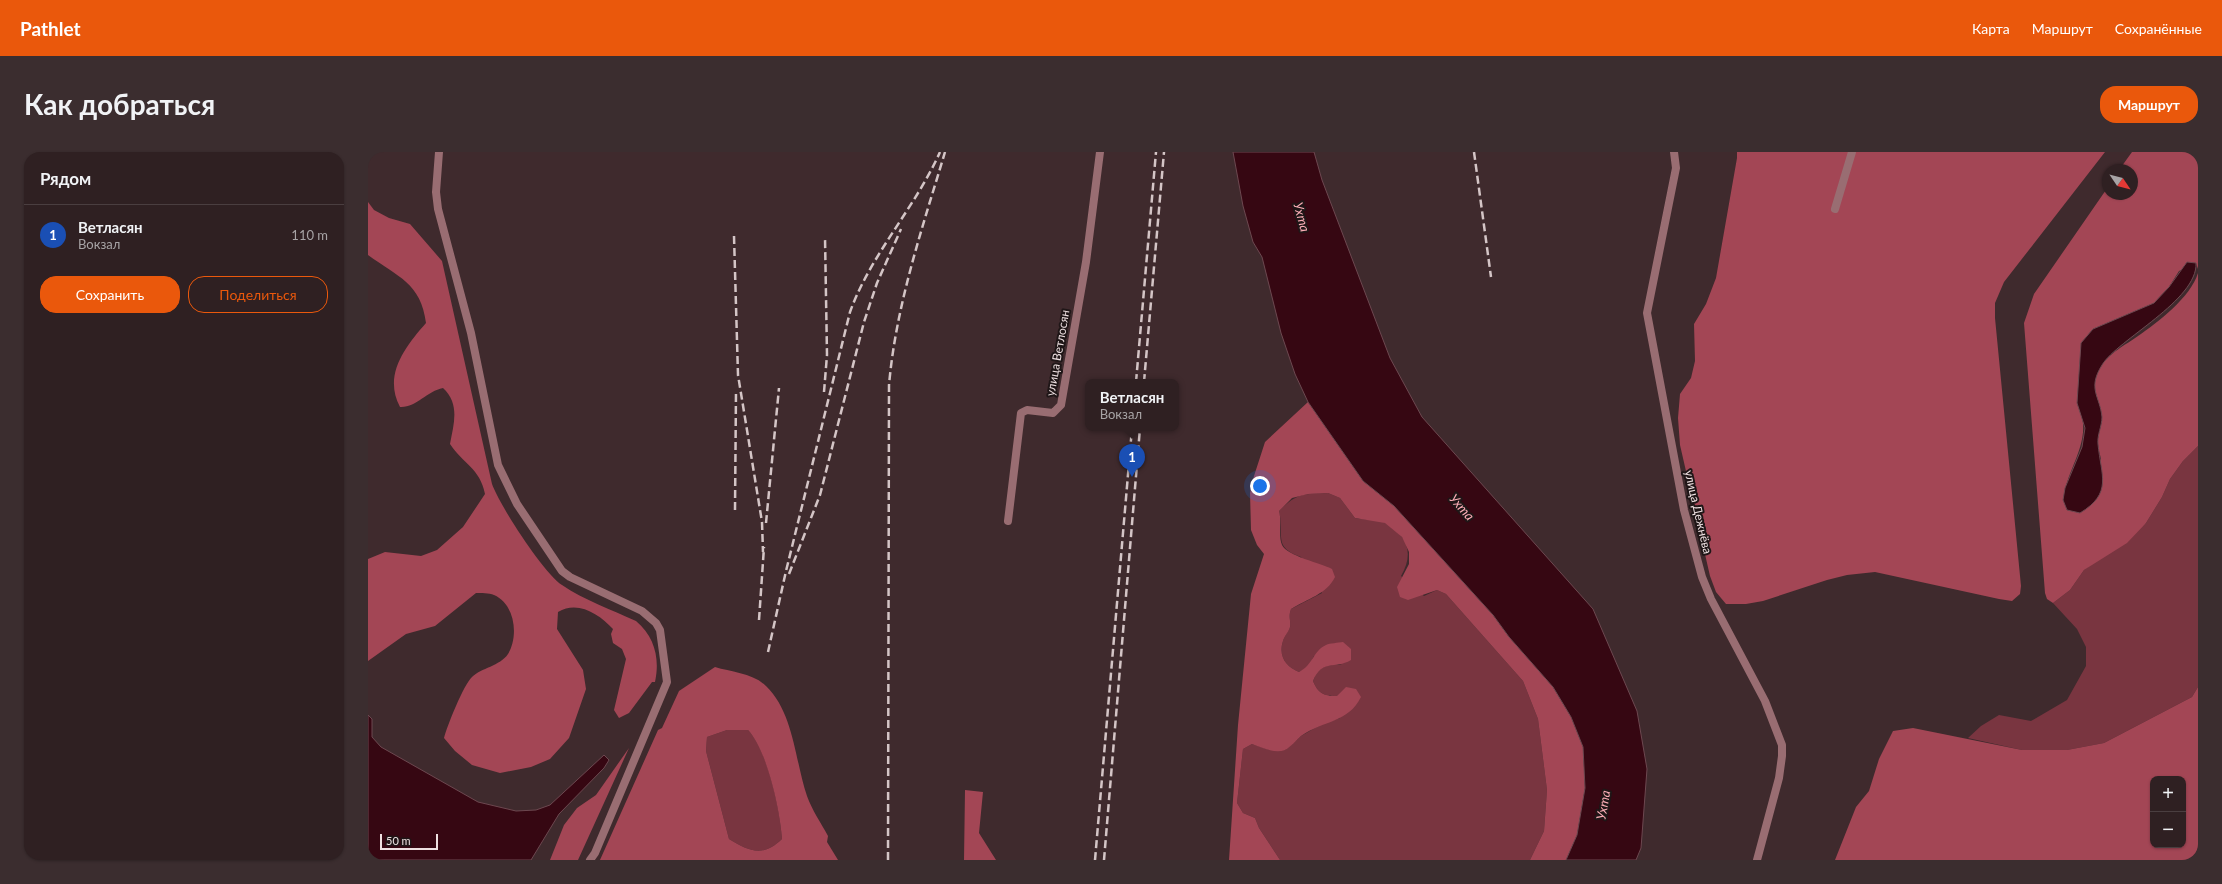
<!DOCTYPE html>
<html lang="ru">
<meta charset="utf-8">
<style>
:root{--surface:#2f2022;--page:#3b2d2f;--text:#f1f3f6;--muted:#a7a3a5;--line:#4a3e40;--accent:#ea580c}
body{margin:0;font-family:Lato,sans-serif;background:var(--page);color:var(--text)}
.controls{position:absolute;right:12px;bottom:12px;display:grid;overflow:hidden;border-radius:8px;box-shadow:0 1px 3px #0004}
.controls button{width:36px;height:36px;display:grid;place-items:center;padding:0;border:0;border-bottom:1px solid var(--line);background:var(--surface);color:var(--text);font:20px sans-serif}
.compass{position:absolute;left:1734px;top:12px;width:36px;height:36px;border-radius:50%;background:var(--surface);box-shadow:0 1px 3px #0004;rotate:125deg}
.scale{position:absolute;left:12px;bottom:10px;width:58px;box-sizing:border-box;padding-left:4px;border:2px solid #eee0e1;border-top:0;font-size:11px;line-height:14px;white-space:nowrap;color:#eee0e1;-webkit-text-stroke:3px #1f1617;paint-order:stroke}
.you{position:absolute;left:892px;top:334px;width:14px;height:14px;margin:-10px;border:3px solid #fff;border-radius:50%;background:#1a73e8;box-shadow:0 0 0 6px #1a73e833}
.badge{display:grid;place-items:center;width:26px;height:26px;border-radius:50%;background:var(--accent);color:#fff;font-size:13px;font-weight:700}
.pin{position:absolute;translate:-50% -33px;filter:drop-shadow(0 1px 2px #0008)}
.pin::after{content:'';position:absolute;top:21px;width:14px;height:12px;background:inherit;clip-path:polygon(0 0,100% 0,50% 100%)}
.popup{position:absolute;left:717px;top:227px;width:94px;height:52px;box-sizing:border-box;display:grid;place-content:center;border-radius:8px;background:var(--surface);filter:drop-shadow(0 1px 3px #0005);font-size:13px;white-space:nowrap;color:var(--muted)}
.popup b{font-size:15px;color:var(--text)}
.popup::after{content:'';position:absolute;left:50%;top:100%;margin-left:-8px;border:8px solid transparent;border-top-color:var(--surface)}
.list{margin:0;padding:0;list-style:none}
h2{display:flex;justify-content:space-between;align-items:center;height:52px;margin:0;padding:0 16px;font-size:17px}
h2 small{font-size:13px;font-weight:400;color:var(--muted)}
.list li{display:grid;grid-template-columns:26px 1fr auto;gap:12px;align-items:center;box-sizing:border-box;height:60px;padding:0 16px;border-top:1px solid var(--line)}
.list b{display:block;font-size:15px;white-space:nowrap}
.list p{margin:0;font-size:13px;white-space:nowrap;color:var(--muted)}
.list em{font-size:13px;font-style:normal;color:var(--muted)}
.actions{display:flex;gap:8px;padding:12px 16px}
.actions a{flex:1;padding:9px 0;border:1px solid var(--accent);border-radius:16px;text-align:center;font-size:14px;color:var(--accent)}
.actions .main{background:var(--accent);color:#fff}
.map{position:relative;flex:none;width:1830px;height:708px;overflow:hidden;border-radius:16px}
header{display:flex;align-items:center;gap:24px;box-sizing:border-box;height:56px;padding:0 20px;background:var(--accent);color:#fff}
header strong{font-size:19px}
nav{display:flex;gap:22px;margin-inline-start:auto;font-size:14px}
.intro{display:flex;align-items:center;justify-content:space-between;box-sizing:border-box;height:96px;padding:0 24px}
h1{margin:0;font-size:28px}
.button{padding:10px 18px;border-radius:16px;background:var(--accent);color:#fff;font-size:14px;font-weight:700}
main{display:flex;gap:24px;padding:0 24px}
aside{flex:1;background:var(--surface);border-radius:16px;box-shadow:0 1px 3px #0004}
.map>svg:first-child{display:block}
.green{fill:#793540}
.forest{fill:#a34655;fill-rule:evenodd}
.water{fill:#360712;stroke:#6d4850}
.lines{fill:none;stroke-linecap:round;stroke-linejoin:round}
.minor{stroke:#996d72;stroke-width:8}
.rail{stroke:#d4c5c6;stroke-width:2.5;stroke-dasharray:8 4;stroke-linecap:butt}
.labels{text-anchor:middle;stroke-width:4;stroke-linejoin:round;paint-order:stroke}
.street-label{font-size:12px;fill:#eee0e1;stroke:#1f1617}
.water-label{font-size:13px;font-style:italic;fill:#fbadb6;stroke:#1f1617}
</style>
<header>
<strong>Pathlet</strong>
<nav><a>Карта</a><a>Маршрут</a><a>Сохранённые</a></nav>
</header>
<div class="intro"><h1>Как добраться</h1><a class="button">Маршрут</a></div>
<main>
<aside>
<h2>Рядом<small></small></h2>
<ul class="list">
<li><span class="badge" style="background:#1a4fb4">1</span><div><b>Ветласян</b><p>Вокзал</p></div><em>110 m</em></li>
</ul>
<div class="actions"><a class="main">Сохранить</a><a>Поделиться</a></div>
</aside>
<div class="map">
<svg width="1830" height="708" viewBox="0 0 1830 708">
<rect width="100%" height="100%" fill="#3f2a2d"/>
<path class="green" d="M 1830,294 L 1830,535 L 1824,545 L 1736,591 L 1699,598 L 1654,598 L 1600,586 L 1613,574 L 1631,563 L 1663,569 L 1699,548 L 1718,514 L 1718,495 L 1709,477 L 1685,451 L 1702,438 L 1716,418 L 1778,371 L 1794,345 L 1802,327 L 1815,309 Z
M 960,341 L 972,346 L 987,366 C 995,368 1010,367 1018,371 C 1040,384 1046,402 1033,424 L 1056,444 L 1069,438 L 1078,442 L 1155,529 L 1170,567 L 1179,638 L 1176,679 L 1162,708 L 912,708 L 891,676 L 887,666 L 875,661 L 869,651 L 875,597 L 884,592 L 902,598 L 917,598 L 933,584 L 954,572 L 972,566 L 969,544 C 955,544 950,541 945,529 C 951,514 959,512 974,513 L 946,504 L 940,516 L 931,520 C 918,515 910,504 915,489 C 916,484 921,479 922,475 C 923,467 920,466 923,457 L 954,441 L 933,405 C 904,395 917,383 911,359 C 929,341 935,342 960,341 Z
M 359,578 L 380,578 C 400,599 412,658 414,687 C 395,705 382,700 361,687 L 338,599 L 339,585 Z"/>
<path class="forest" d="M 1369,0 L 1737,0 L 1636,130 L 1627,151 L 1627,166 L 1653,434 L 1652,442 L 1644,449 L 1631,447 L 1507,420 L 1479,423 L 1459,428 L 1395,449 L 1378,452 L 1358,452 L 1348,440 L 1342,424 L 1312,293 L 1310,266 L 1312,242 L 1323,226 L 1327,209 L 1326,172 L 1338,152 L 1348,126 L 1369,6 Z
M 1764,0 L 1830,0 L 1830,117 L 1828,111 L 1811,119 L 1801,135 L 1786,151 L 1725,177 L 1713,191 L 1714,265 C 1722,300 1687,331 1699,358 L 1733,307 C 1732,302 1730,297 1730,292 C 1729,283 1735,273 1733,265 C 1731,252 1724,242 1727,229 C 1731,206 1753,196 1770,184 C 1789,171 1823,145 1830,121 L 1830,294 L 1815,309 L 1802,327 L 1794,345 L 1778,371 L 1759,391 L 1716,418 L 1702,438 L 1685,451 L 1679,447 L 1677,441 L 1656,171 L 1666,142 L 1740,35 L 1740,42 L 1764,42 L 1764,18 L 1751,18 Z
M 0,50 L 6,58 L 21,66 L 42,72 L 74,109 L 124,332 C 132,354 175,420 194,433 C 216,448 244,458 268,469 C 287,485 292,507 287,530 L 284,530 L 261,561 L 251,566 L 246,558 L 258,507 L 254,497 L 245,491 L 243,482 L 245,477 C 231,462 210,448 190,460 L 189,477 L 215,518 L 218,537 L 201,586 L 182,607 L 163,615 L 132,621 L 104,613 L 87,599 L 76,586 C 79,574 96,532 104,525 C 113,516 132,514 140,502 C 151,484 147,452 126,443 C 121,441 113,441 108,441 L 67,474 L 38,482 L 0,509 L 0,407 L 17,400 L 53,404 L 69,398 L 95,375 L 117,342 C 112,316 95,312 82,292 C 86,271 92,252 75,236 C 59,239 48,256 32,255 C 15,223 37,195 58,171 C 53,131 30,125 0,103 Z
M 940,250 L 995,329 L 1026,354 L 1125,463 L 1141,485 L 1185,535 L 1203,565 L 1215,595 L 1217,636 L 1209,683 L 1198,708 L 1162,708 L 1176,679 L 1179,638 L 1170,567 L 1155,529 L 1078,442 L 1069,438 L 1040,448 L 1032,445 L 1029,435 L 1041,412 L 1041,400 L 1034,385 L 1017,371 L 987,366 L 972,346 L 960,341 L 940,342 L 924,346 L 911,359 C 914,369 910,384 914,393 C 919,404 953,411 964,417 L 967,425 C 959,442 939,447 923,457 C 920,466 923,467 922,475 C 921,480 916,484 915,489 C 910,504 918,515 931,520 C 945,513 945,499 958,493 C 962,491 970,491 975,490 L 983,497 L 983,508 C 966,518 955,506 945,529 C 950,541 955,544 969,544 L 978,535 L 988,537 L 993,545 C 980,571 956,568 933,584 C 928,588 923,595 917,598 C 906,602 893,595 884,592 L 875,597 L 869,651 L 875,661 L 887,666 L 891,676 L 912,708 L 861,708 L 870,573 L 883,442 L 896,402 L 889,393 L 883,378 L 882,341 L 886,324 L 897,290 Z
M 347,515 C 363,520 385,521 398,534 C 426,561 427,609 439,644 C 444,658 453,671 460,684 L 459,690 L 470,708 L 232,708 L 290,578 L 294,576 L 311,539 ZM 359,578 L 380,578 C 399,598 412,658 414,687 C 395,705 382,700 361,687 L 338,599 L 339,585 Z
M 1830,535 L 1830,708 L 1467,708 L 1488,655 L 1501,639 L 1511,607 L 1525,579 L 1545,576 L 1654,598 L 1699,598 L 1736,591 L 1824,545 ZM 1785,627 L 1815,627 L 1815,693 L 1785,693 Z
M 261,596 L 210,708 L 182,708 L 196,673 L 209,656 L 228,643 Z
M 597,638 L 615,640 L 611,681 L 628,708 L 596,708 Z"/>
<path class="water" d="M 865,0 L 946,0 L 954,28 L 1022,206 L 1054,265 L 1225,457 L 1269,559 L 1279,617 L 1273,696 L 1268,708 L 1198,708 L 1209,683 L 1217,636 L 1215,595 L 1203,565 L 1185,535 L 1141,485 L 1125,463 L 1026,354 L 995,329 L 940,250 L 927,222 L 913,181 L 894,105 L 885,90 L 875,54 Z
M 1819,110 L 1828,111 C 1830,148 1749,188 1734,213 C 1719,237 1732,244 1734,265 C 1734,274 1729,283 1730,292 C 1733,324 1745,341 1712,361 L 1699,358 L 1695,348 L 1697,336 L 1714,295 L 1717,276 L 1709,251 L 1713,191 L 1725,177 L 1786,151 L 1801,135 Z
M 0,563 L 4,567 L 4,585 L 13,595 L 110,650 L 148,659 L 168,658 L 182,653 L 236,603 L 241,608 L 236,616 L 191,662 L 163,708 L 0,708 Z"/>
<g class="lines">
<path class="minor" d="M 71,0 L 68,40 L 70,57 L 103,181 L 130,313 L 149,352 L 194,419 L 202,425 L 274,459 L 288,471 L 292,478 L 299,530 L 227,701 L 222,708
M 1306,0 L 1308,16 L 1279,161 L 1316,358 L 1334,425 L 1343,447 L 1397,549 L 1414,593 L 1414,604 L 1411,626 L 1389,708
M 1467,57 L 1484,0
M 640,369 L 653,261 L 659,258 L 685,261 L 693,253 L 718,110 L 732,0"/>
<path class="rail" d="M 1106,0 L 1123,125
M 366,84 L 370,223 L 394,370 L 395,400
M 768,230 L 788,0
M 776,230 L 796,0
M 456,240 L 459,203 L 457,85
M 367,358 L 368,239
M 398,371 L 411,236
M 421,422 L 452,343 L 496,170 L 509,131 L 533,77
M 391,468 L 396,395
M 400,500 L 418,419 L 482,160 C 503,102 547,56 572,0
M 520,708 L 521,233 C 528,153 554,77 577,0
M 727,708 L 764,276
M 736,708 L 772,276"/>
</g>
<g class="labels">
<g class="street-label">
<text transform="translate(690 201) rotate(-80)" y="4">улица Ветлосян</text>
<text transform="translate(1330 360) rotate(77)" y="4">улица Дежнёва</text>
</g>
<g class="water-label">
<text transform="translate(934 65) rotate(75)" y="5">Ухта</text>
<text transform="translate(1094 355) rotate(49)" y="5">Ухта</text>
<text transform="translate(1235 653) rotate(-80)" y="5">Ухта</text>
</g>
</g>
</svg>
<div class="controls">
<button>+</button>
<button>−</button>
</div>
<svg class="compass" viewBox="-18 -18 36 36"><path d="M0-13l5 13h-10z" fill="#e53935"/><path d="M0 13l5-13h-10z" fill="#a7a3a5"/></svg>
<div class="scale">50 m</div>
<div class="you"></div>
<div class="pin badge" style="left:764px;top:325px;background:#1a4fb4">1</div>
<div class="popup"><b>Ветласян</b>Вокзал</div>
</div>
</main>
